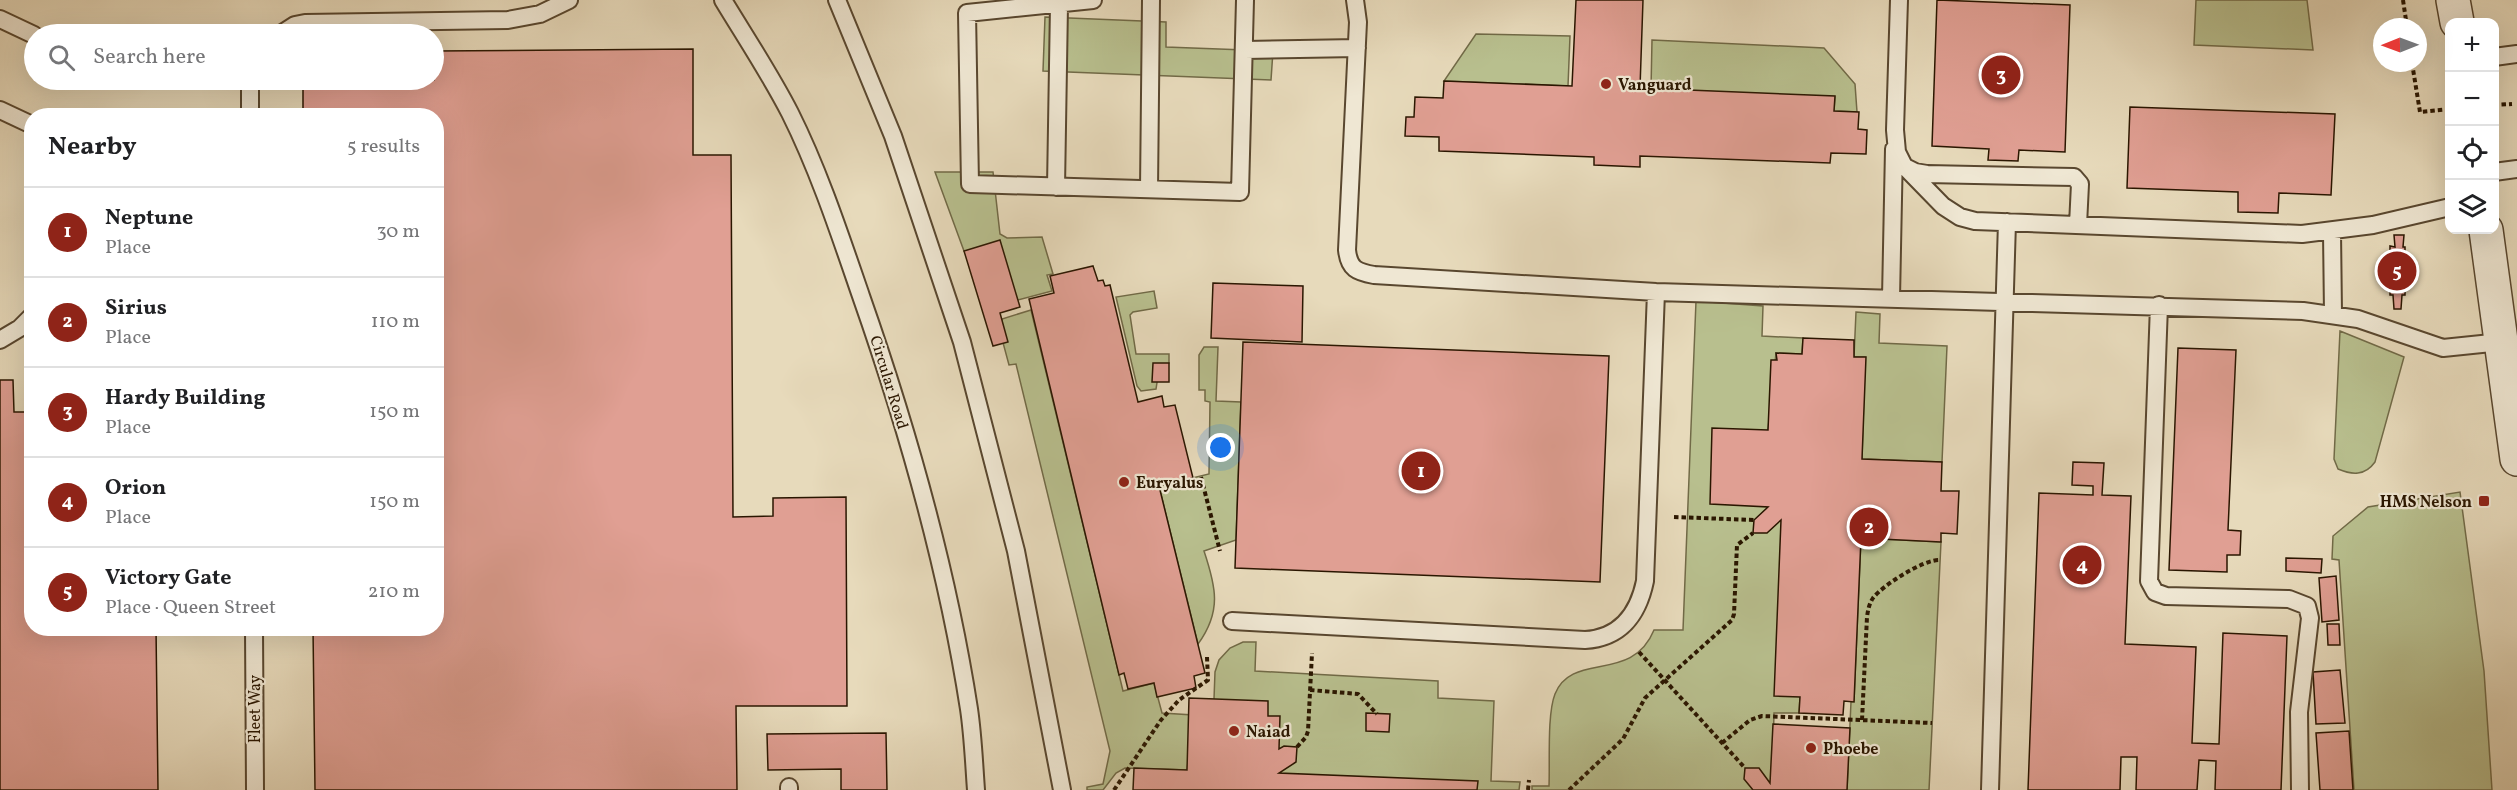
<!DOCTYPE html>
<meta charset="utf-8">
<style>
:root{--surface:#fff;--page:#f2f2f2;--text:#202124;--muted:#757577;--line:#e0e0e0;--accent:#8f2418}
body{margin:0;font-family:Vollkorn,serif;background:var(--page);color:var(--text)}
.controls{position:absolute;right:18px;top:18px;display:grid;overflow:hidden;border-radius:12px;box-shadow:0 6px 24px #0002}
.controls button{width:54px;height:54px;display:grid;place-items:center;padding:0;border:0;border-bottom:2px solid var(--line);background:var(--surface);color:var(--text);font:30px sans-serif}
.compass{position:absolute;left:2373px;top:18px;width:54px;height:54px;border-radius:50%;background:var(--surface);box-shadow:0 6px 24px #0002;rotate:269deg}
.you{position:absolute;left:1221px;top:448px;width:21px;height:21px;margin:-15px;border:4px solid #fff;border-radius:50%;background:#1a73e8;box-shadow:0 0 0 9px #1a73e833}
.badge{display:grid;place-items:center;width:39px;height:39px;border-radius:50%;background:var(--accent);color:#fff;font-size:20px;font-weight:700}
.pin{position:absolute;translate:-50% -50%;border:3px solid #fff;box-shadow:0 2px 6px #0006}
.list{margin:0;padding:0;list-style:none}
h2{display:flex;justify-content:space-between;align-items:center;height:78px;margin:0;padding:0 24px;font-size:26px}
h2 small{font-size:20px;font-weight:400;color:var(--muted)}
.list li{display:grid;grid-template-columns:39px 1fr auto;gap:18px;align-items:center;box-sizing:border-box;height:90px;padding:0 24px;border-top:2px solid var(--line)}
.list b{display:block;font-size:22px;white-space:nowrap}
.list p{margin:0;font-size:20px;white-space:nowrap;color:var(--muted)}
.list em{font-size:20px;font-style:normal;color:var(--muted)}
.icon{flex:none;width:33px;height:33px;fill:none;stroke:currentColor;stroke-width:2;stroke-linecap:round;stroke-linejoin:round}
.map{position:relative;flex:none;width:2517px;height:790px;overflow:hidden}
.search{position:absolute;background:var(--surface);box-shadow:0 6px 24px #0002;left:24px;top:24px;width:420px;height:66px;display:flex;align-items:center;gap:15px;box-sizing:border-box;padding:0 21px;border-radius:33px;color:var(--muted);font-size:22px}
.panel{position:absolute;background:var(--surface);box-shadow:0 6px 24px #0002;left:24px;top:108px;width:420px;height:528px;border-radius:24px}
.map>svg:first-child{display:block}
.green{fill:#b8bf8e;stroke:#716a47;stroke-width:1.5}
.building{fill:#e09f93;stroke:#2a1600;stroke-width:1.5}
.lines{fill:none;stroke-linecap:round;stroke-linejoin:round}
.service-casing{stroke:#59472f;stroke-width:20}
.tertiary-casing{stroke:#59472f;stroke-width:36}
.path{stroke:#2a1600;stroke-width:4;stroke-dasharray:4.5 3;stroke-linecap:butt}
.service{stroke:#efe7d3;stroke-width:16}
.tertiary{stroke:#efe7d3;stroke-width:33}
.poi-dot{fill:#8f2418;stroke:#efe7d3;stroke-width:2}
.labels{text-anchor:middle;stroke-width:4.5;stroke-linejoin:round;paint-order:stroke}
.poi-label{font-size:16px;font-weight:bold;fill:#2a1600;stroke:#efe7d3;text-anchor:start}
.street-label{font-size:16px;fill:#2a1600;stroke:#efe7d3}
</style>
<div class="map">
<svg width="2517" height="790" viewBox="0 0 2517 790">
<rect width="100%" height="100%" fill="#e7dabb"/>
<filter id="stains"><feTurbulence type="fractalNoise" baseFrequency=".00333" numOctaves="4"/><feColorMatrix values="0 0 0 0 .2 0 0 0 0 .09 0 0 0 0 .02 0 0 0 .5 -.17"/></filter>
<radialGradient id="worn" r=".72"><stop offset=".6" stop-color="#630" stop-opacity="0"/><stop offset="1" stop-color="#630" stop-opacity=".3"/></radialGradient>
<path class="green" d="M 2196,0 L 2307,0 L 2313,50 L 2194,45 Z
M 1045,17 L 1166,22 L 1166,47 L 1273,51 L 1271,80 L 1043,71 Z
M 1476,34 L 1570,36 L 1568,86 L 1444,81 Z
M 1652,40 L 1824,48 L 1855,84 L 1857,112 L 1834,111 L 1835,97 L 1651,89 Z
M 935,172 L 993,172 L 1000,234 L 1007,238 L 1042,237 L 1053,274 L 1047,275 L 1052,291 L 1018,300 L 964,251 Z
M 1154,291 L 1157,308 L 1133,312 L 1130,315 L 1136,354 L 1169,354 L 1169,363 L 1158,376 L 1156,389 L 1141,391 L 1137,386 L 1116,297 Z
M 1696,301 L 1763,306 L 1762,336 L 1803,338 L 1802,354 L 1776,353 L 1768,430 L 1783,495 L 1800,697 L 1799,713 L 1774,713 L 1772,790 L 1532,790 L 1532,786 L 1549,786 C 1550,762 1547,714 1555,694 C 1572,651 1632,684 1654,630 L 1683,630 Z
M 1031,310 L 1123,691 L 1154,683 L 1162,713 L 1193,715 L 1187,770 L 1125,768 L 1116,773 L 1103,790 L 1087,790 L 1087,787 L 1103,784 L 1110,751 L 1016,364 L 1009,365 L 1002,339 L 1002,319 Z
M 1856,312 L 1880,314 L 1879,343 L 1947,346 L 1942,462 L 1862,459 L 1865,357 L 1854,357 Z
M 2340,331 L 2404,357 L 2375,462 C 2365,476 2352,475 2338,469 L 2334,459 Z
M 1204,347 L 1218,347 L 1216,401 L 1241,402 L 1236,540 L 1204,551 C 1216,587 1222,611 1198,644 L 1159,486 L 1209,474 L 1210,402 L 1205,401 L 1205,390 L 1199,390 L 1199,355 Z
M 2460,492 L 2484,671 L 2492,790 L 2354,790 L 2339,560 L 2332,559 L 2333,536 L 2368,507 Z
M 1861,538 L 1941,542 L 1929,790 L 1847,790 L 1851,702 L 1854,701 Z
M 1243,642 L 1256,642 L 1255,671 L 1438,681 L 1438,698 L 1494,701 L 1491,781 L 1520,782 L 1519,790 L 1299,790 L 1262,785 L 1214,699 L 1215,672 L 1219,660 L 1230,648 Z"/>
<path class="building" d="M 1576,0 L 1643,0 L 1640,88 L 1835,96 L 1834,111 L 1859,112 L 1858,129 L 1867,130 L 1866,154 L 1831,153 L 1830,163 L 1640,156 L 1640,167 L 1594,165 L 1594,157 L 1439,151 L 1439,137 L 1405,136 L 1406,117 L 1414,117 L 1415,97 L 1443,98 L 1444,81 L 1572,86 Z
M 1937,0 L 2070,5 L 2065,152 L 2019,150 L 2018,161 L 1988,160 L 1989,149 L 1932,146 Z
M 693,49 L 693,155 L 731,155 L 733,517 L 773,516 L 773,498 L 846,497 L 847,706 L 736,706 L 737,790 L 315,790 L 313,628 L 436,628 L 436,116 L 303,116 L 303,80 L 434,80 L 434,51 Z
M 2130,107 L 2335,114 L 2331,195 L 2279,193 L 2278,213 L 2238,212 L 2238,192 L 2127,188 Z
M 2394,235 L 2404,235 L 2403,247 L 2405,247 L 2405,295 L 2402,295 L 2401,309 L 2394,309 L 2393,295 L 2390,295 L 2390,246 L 2395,247 Z
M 1000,240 L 1020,307 L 1000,313 L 1008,342 L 993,346 L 964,251 Z
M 1093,266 L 1098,281 L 1103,280 L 1105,286 L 1110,285 L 1138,402 L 1162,396 L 1164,407 L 1175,405 L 1193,478 L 1159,486 L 1205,673 L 1194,676 L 1196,688 L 1157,697 L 1154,683 L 1128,689 L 1124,673 L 1119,675 L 1029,299 L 1054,293 L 1050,276 Z
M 1213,283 L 1303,286 L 1302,342 L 1211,338 Z
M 1803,338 L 1854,340 L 1854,357 L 1866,357 L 1862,459 L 1942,462 L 1941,491 L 1959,491 L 1957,534 L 1941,533 L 1941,542 L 1861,538 L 1854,702 L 1844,701 L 1843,715 L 1799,713 L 1800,697 L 1774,696 L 1781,520 L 1767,533 L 1753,533 L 1754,520 L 1768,507 L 1710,504 L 1712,428 L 1768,430 L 1771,360 L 1777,360 L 1776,353 L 1802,354 Z
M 1243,342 L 1609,356 L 1600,582 L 1235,568 Z
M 2178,348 L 2236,350 L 2228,530 L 2241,531 L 2240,555 L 2227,555 L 2227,572 L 2169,570 Z
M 1153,363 L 1169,363 L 1169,382 L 1152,382 Z
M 0,380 L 13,380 L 14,412 L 32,412 L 32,628 L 156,628 L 158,790 L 0,790 Z
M 2073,462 L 2104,463 L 2102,495 L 2131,496 L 2125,644 L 2196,647 L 2192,743 L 2219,744 L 2223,633 L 2287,636 L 2281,790 L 2215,790 L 2216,761 L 2199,760 L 2197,790 L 2136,790 L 2137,757 L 2121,757 L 2120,790 L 2028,790 L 2039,493 L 2093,495 L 2093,486 L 2072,485 Z
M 2286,558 L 2322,559 L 2321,573 L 2286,571 Z
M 2336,576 L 2339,620 L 2322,622 L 2319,578 Z
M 2327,624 L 2339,624 L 2340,645 L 2328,645 Z
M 2340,670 L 2345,723 L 2316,724 L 2313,672 Z
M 1189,698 L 1268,701 L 1268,716 L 1280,716 L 1279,749 L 1284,746 L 1297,747 L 1296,762 L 1279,773 L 1478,781 L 1477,790 L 1133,790 L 1134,768 L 1187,770 Z
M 1366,713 L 1390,714 L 1389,732 L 1366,731 Z
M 1773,724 L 1850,728 L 1847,790 L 1753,790 L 1744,779 L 1745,768 L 1759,768 L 1770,783 Z
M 2349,731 L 2353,790 L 2320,790 L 2316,733 Z
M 886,733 L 887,790 L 841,790 L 841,769 L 768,770 L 767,734 Z"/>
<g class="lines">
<g class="service-casing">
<path id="service" d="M 723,0 C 746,38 770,74 790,113 C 819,171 840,235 861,296 C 908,430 947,567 969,709 C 973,736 974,763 976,790
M 837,0 L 893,136 L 962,342 L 1016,551 L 1062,790
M 1093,0 L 967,13 L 970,184 L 1240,192 L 1245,0
M 1355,0 L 1358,22 L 1347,250 C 1349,269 1357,272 1374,275 L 1656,292 L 2303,311 L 2358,319 L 2443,348 L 2501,342
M 1899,0 L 1895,130 L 1897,152 L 1904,166 L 1943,206 L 1960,217 L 1975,221 L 2302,234 L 2373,225 L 2450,207
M 0,19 L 34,35
M 281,34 L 295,25 L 305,23 L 508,20 L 540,14 L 569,0
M 1245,50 L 1357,48
M 2494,57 L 2517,54
M 0,110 L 32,125
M 250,116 L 250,80
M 1907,168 L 1915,172 L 1927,174 L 2074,177 L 2080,184 L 2078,225
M 2494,172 L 2517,169
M 1056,187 L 1059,5
M 1149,189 L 1151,0
M 2332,232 L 2333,313
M 1891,298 L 1894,149
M 2159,305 L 2149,581 L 2155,592 L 2166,596 L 2289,599 L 2307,606 L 2310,618 L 2299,712 L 2300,790
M 0,340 L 20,328 L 32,316
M 1232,621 L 1585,640 C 1620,638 1638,615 1645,581 L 1656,292
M 254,628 L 255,790
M 789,790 L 789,787
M 1990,790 L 2007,222"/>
</g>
<g class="tertiary-casing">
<path id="tertiary" d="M 2453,0 L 2457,22
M 2486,230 L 2517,459"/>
</g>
<path class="path" d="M 2403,0 L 2407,27
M 2412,63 L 2420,112 L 2450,109
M 2494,105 L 2512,104
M 1201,477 L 1220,551
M 1674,517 L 1754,520
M 1639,652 L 1745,768
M 1310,690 L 1358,694 L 1377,714
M 1862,720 L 1867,617 C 1868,610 1869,604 1873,598 C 1883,585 1924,559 1940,560
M 1722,743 L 1750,720 L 1762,716 L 1932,723
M 1297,747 L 1306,737 L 1308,731 L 1312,653
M 1114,790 L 1161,720 L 1179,700 L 1208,680 L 1207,657
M 1528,790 L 1529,780
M 1569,790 L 1623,739 L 1645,698 L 1732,620 L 1734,614 L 1737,545 L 1753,533"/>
<use href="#service" class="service"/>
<use href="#tertiary" class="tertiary"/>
</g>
<g class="poi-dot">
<circle cx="1606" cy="84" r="6"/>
<circle cx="1124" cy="482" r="6"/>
<rect x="2478" y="495" width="12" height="12" rx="3"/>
<circle cx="1234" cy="731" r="6"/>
<circle cx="1811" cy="748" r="6"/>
</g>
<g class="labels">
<g class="poi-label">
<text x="1618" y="90">Vanguard</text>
<text x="1136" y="488">Euryalus</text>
<text x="2472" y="507" text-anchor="end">HMS Nelson</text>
<text x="1246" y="737">Naiad</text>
<text x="1823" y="754">Phoebe</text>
</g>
<g class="street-label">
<text transform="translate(890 382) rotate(73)" y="6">Circular Road</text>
<text transform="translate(254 709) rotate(-90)" y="6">Fleet Way</text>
</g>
</g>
<rect width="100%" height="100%" filter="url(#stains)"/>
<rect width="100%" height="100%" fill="url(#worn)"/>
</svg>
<div class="controls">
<button>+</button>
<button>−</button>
<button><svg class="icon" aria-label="locate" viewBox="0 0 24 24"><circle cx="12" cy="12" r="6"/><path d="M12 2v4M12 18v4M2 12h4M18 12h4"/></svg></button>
<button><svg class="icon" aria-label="layers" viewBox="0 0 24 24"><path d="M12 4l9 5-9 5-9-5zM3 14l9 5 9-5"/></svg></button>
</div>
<svg class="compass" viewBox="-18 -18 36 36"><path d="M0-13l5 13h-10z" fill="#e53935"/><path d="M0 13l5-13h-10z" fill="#757577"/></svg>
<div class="you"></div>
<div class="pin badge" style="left:1421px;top:471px">1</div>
<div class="pin badge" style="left:1869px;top:527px">2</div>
<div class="pin badge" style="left:2001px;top:75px">3</div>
<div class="pin badge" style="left:2082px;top:565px">4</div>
<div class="pin badge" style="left:2397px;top:271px">5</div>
<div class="search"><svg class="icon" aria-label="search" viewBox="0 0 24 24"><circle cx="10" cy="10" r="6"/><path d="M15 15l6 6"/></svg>Search here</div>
<section class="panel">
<h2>Nearby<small>5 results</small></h2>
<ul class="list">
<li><span class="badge">1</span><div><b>Neptune</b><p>Place</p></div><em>30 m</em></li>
<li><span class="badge">2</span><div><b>Sirius</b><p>Place</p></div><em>110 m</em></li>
<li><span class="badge">3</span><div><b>Hardy Building</b><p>Place</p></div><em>150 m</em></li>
<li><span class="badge">4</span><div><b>Orion</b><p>Place</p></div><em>150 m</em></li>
<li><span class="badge">5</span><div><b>Victory Gate</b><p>Place · Queen Street</p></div><em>210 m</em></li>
</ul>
</section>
</div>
